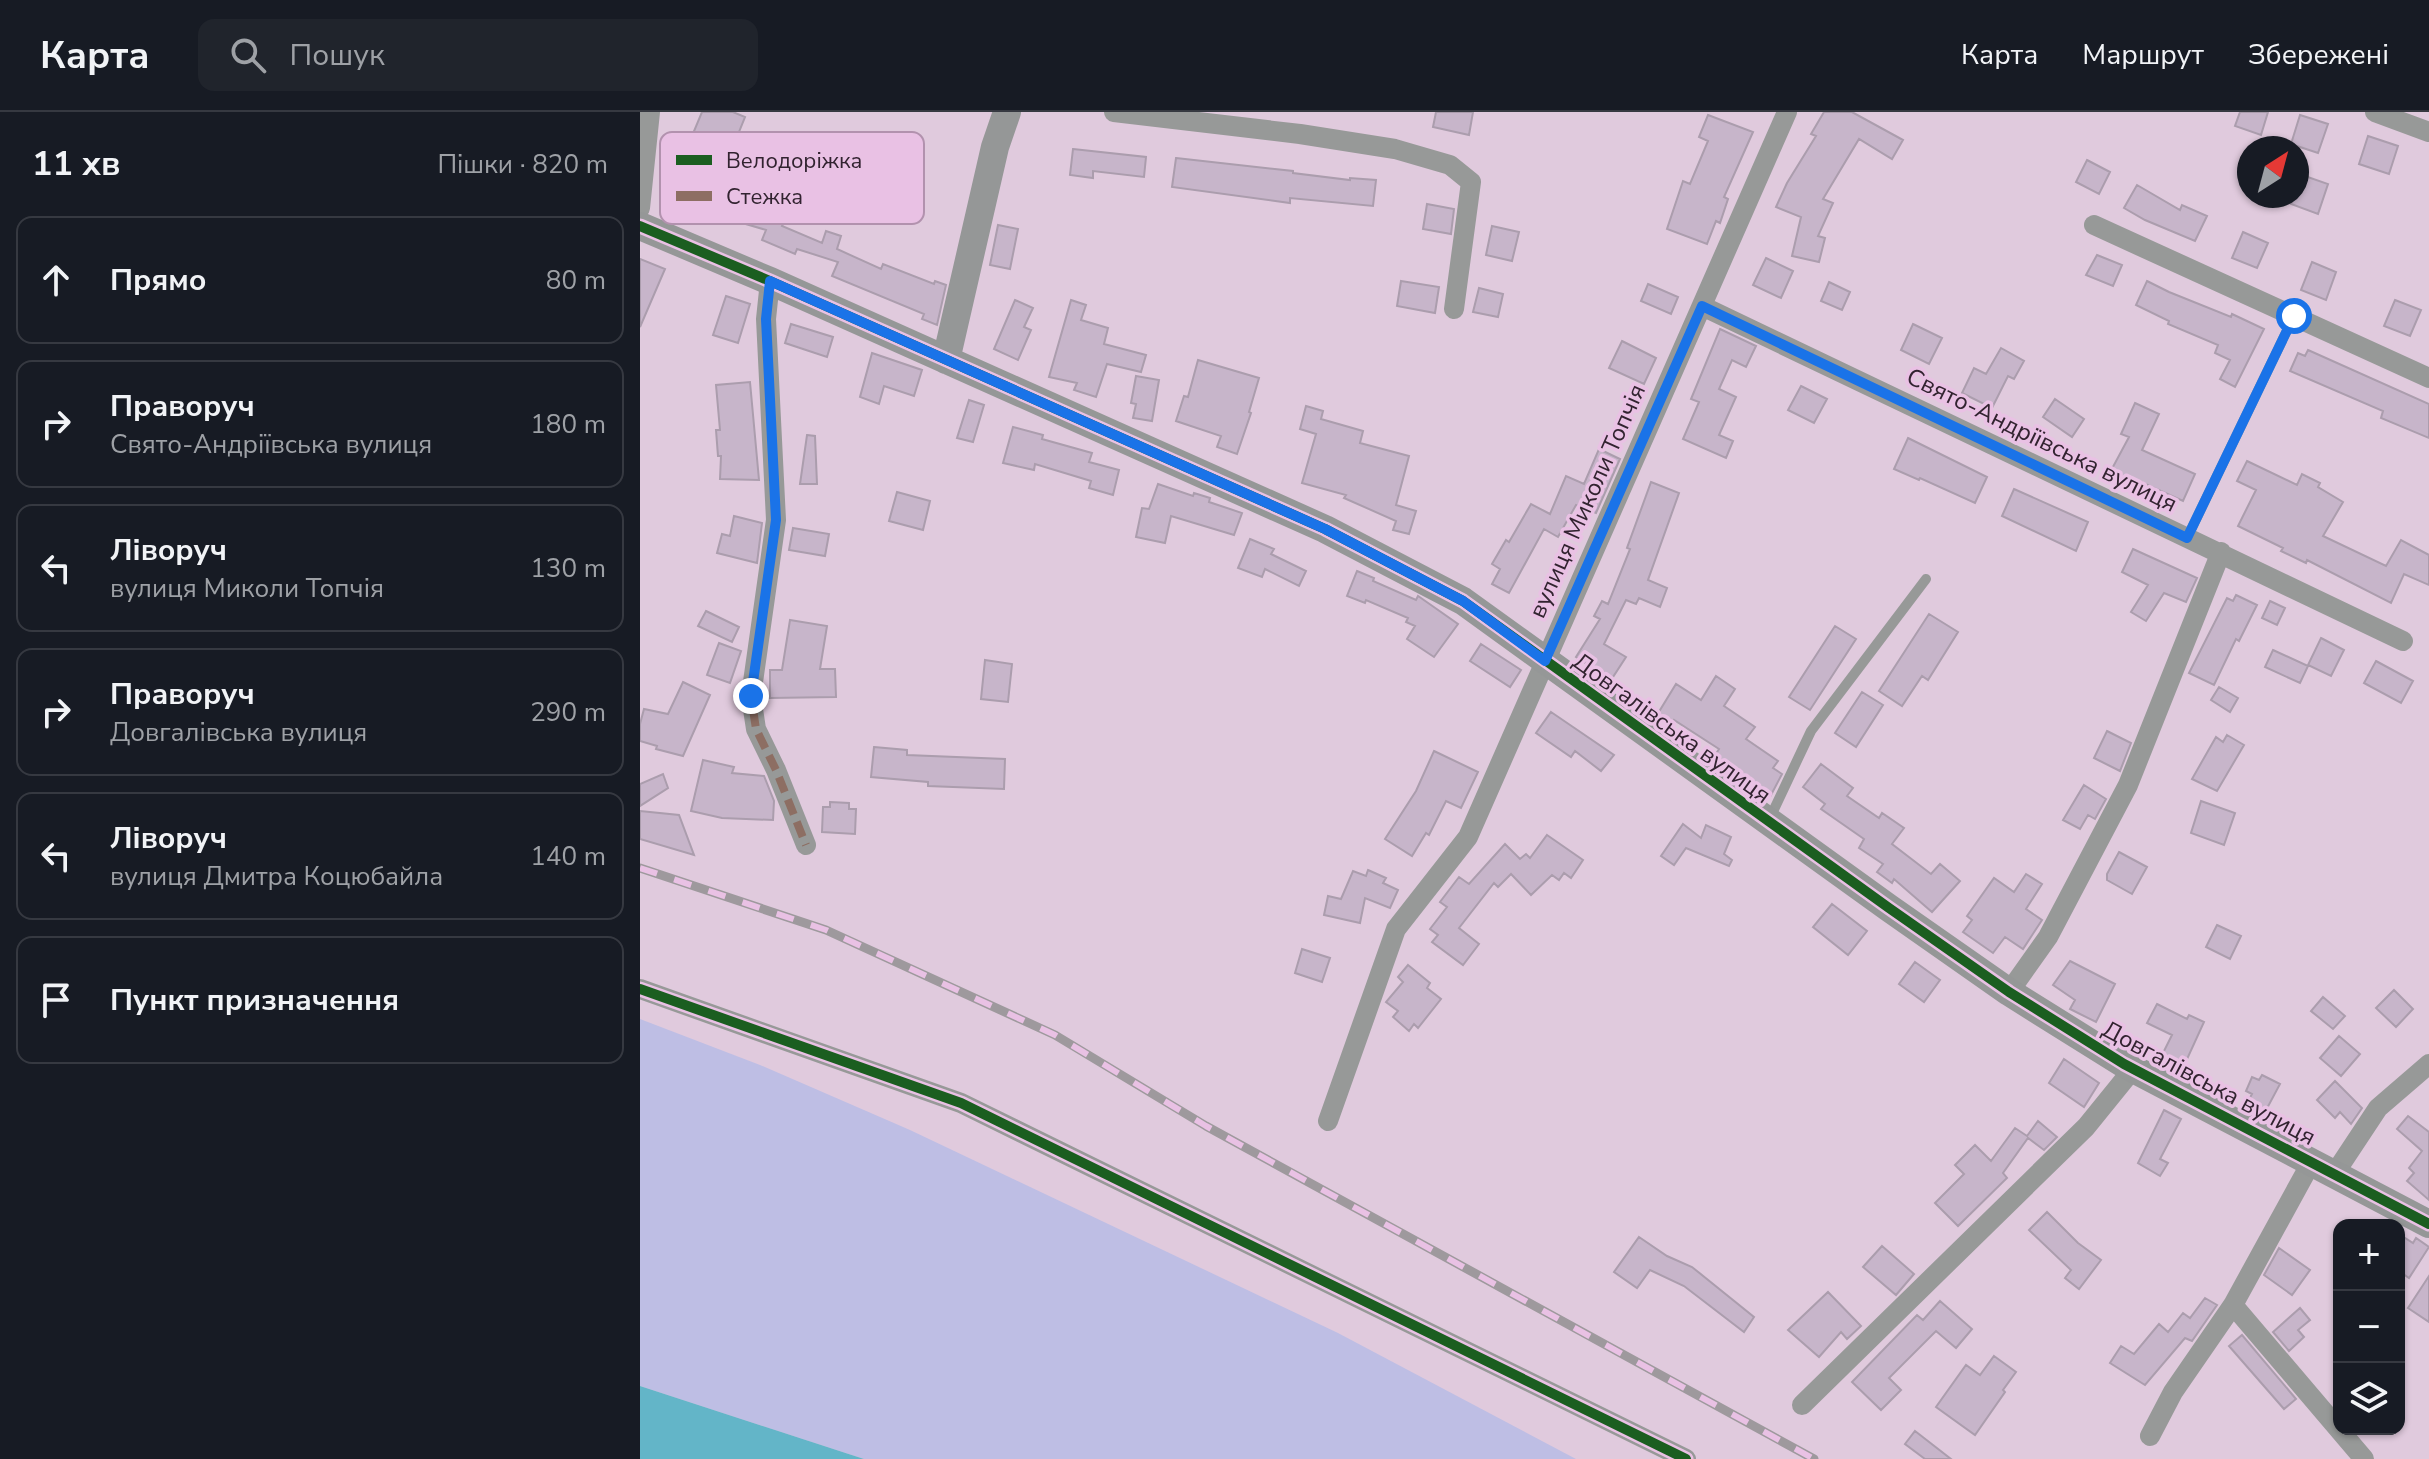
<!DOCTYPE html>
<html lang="uk">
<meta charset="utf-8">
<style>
:root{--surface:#171b24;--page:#20242c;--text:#f1f3f6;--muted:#9ea1a6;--line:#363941}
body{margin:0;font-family:"Nunito Sans",sans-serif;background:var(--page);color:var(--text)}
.controls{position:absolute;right:24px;bottom:24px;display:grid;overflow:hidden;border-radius:16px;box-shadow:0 2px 6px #0004}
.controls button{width:72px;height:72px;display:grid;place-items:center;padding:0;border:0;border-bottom:2px solid var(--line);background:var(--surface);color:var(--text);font:40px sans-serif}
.compass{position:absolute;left:1597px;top:24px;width:72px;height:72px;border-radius:50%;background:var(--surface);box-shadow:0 2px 6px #0004;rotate:36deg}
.stop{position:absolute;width:24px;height:24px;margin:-18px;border:6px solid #1a73e8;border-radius:50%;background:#fff}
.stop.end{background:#1a73e8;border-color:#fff;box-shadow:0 2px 8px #0008}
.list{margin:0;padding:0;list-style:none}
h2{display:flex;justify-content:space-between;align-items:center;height:104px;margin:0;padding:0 32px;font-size:34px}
h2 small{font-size:26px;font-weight:400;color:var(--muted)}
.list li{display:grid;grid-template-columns:52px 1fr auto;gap:24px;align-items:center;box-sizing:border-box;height:128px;margin:0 16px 16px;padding:0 16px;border:2px solid var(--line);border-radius:16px}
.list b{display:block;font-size:30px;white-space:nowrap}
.list p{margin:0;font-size:26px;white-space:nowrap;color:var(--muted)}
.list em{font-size:26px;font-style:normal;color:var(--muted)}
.icon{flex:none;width:44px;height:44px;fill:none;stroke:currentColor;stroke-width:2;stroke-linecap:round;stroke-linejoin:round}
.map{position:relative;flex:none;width:1789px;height:1347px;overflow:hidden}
header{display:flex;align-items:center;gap:48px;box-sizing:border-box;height:112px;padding:0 40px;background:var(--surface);border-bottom:2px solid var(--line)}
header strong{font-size:38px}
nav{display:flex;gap:44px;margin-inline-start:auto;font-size:28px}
.search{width:560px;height:72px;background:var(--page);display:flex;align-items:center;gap:20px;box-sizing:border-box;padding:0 28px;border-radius:16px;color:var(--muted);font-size:30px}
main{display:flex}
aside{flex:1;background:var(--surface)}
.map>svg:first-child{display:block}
.green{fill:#bebee4}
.water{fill:#63b5c8}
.building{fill:#c7b5ca;stroke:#ab9dad;stroke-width:2}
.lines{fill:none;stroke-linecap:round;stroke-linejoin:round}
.lane{stroke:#979998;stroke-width:10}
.street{stroke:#979998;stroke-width:20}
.secondary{stroke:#959797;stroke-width:28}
.rail-casing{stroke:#9e999d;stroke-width:9}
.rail{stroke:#e9c1e4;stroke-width:6;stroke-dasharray:18;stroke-linecap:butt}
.quiet{stroke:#8d6e63;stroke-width:8;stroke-dasharray:16 8;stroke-linecap:butt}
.cycleway-casing{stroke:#e9c1e4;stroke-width:15}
.cycleway{stroke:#1b5e20;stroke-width:10}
.route{stroke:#1a73e8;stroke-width:10}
.labels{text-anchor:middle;stroke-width:7;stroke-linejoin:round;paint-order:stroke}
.street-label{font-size:24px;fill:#322330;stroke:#e9c1e4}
.key{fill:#e9c1e4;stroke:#b292ae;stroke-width:2}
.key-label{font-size:22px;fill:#322330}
</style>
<header>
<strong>Карта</strong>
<div class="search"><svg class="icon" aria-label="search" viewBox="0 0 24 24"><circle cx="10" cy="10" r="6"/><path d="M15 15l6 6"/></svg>Пошук</div>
<nav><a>Карта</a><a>Маршрут</a><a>Збережені</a></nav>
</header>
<main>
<aside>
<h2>11 хв<small>Пішки · 820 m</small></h2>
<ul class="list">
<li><svg class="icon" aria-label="ahead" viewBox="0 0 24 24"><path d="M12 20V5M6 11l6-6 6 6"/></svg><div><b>Прямо</b></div><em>80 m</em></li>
<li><svg class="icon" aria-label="right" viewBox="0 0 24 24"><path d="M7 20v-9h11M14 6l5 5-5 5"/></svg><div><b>Праворуч</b><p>Свято-Андріївська вулиця</p></div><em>180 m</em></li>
<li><svg class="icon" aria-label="left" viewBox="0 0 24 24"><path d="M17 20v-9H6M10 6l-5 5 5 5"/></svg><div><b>Ліворуч</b><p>вулиця Миколи Топчія</p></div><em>130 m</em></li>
<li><svg class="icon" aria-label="right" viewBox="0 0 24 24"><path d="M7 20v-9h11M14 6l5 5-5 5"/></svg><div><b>Праворуч</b><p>Довгалівська вулиця</p></div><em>290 m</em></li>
<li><svg class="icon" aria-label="left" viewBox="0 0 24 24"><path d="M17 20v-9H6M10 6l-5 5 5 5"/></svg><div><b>Ліворуч</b><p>вулиця Дмитра Коцюбайла</p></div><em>140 m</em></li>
<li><svg class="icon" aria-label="arrive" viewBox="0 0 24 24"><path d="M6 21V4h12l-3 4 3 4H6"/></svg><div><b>Пункт призначення</b></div></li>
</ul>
</aside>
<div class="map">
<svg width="1789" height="1347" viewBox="0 0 1789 1347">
<rect width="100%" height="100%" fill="#e0cadd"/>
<path class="green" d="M 0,907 L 120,953 L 270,1018 L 698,1221 L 936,1347 L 224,1347 L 0,1274 Z"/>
<path class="water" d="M 0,1274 L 224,1347 L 0,1347 Z"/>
<path class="building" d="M 62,0 L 93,0 L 105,5 L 78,72 L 108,81 L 111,72 L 128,77 L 123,93 L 147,102 L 142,114 L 182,131 L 186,119 L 201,124 L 197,137 L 241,157 L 243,152 L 294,172 L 295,169 L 306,173 L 297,213 L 282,207 L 284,202 L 192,164 L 198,150 L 157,137 L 155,142 L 122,128 L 126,118 L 99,110 L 103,98 L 97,95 L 35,68 L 22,65 L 28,43 L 42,48 Z
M 796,0 L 833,0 L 829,23 L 793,15 Z
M 1184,0 L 1212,0 L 1263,28 L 1252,47 L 1219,27 L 1183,87 L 1193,91 L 1178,124 L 1185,126 L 1179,150 L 1152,144 L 1161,105 L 1136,95 L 1147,71 L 1176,24 L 1171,22 Z
M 1600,0 L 1628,0 L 1621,23 L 1595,14 Z
M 1068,3 L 1113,20 L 1084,85 L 1088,87 L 1080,111 L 1076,109 L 1067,132 L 1027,117 L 1043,69 L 1050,72 L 1068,29 L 1059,25 Z
M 1660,3 L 1688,12 L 1678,41 L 1651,32 Z
M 1728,24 L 1758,34 L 1749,62 L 1719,52 Z
M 433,37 L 506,45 L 504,65 L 453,59 L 453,66 L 430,63 Z
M 536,46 L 653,59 L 653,61 L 710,68 L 710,66 L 736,68 L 733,94 L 650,86 L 650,91 L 532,75 Z
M 1447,48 L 1470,60 L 1459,82 L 1436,70 Z
M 1662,63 L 1688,72 L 1678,102 L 1651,92 L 1654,84 L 1657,84 L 1657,76 Z
M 1497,73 L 1540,98 L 1542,93 L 1567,104 L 1555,129 L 1505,108 L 1484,96 Z
M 787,92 L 814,97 L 811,122 L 783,117 Z
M 358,113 L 378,117 L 370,157 L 350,153 Z
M 852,114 L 879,120 L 872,149 L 846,143 Z
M 1603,120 L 1628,131 L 1617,156 L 1592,146 Z
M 1457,143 L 1482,153 L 1473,174 L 1446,163 Z
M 1126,146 L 1153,159 L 1141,186 L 1113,173 Z
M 0,147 L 25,157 L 0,215 Z
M 1672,150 L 1696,160 L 1686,188 L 1661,178 Z
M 761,169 L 799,175 L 795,201 L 757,194 Z
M 1507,169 L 1529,180 L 1591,205 L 1592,202 L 1624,217 L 1595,275 L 1580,267 L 1590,248 L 1575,241 L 1578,233 L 1528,212 L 1529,209 L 1496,193 Z
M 1189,170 L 1210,180 L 1202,198 L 1181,189 Z
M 1008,172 L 1038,185 L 1031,202 L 1001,189 Z
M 839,176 L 863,182 L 858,205 L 833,200 Z
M 86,184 L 110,192 L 98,231 L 73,223 Z
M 375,188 L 393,196 L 384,215 L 391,218 L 378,248 L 354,237 Z
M 431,188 L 446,193 L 441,208 L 468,216 L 464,232 L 506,243 L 501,260 L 467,252 L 456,285 L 434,278 L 437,271 L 409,265 Z
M 1755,188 L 1781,198 L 1770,224 L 1744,214 Z
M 151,212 L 193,225 L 187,245 L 145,231 Z
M 1273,212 L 1302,226 L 1289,252 L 1261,238 Z
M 1080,217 L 1116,234 L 1106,255 L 1092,248 L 1079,277 L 1096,285 L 1079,323 L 1093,329 L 1086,346 L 1043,327 L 1059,290 L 1051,287 Z
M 982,229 L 1016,246 L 1004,272 L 969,256 Z
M 1361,236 L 1384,249 L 1374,267 L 1368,264 L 1352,296 L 1322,281 L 1334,256 L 1346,262 Z
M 1668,238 L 1789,292 L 1789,326 L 1741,306 L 1743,299 L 1650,259 L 1658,241 L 1665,244 Z
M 232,241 L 282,258 L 274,284 L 244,274 L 239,292 L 220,285 Z
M 558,248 L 619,266 L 609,300 L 611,301 L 597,342 L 577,335 L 581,324 L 536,309 L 544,284 L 548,285 Z
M 496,264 L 519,268 L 512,309 L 493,306 L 496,292 L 491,291 Z
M 110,270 L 119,368 L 80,367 L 81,344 L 78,344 L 76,318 L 80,318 L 76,273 Z
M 1161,274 L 1187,287 L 1174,311 L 1148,298 Z
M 1415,287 L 1444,307 L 1432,325 L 1403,305 Z
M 329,288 L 344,293 L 333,330 L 317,326 Z
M 1495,291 L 1519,302 L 1502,338 L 1555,362 L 1543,389 L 1488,364 L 1483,374 L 1467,366 L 1489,325 L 1481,322 Z
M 666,294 L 683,299 L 681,307 L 723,319 L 720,331 L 769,344 L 756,393 L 776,399 L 769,422 L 753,418 L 756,409 L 704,386 L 706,383 L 662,371 L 676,322 L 660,317 Z
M 373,315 L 403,323 L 402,327 L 452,341 L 449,350 L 479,358 L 473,383 L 449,376 L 451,369 L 395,352 L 394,358 L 363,351 Z
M 167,323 L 175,324 L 177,372 L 160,372 Z
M 1268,326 L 1347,365 L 1335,391 L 1280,366 L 1279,368 L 1254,357 Z
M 959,337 L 980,347 L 956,401 L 936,393 L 918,425 L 904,417 L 869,481 L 852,472 L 860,457 L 852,452 L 866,428 L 869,430 L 891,392 L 910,402 L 926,364 L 944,372 Z
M 1607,349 L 1657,373 L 1662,362 L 1680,371 L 1678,375 L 1703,390 L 1683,424 L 1746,454 L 1761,428 L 1789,443 L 1789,473 L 1764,462 L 1751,491 L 1667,448 L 1666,451 L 1641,439 L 1643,436 L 1598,414 L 1616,378 L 1597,369 Z
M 1011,370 L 1039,381 L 1008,468 L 1027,476 L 1020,495 L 999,486 L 996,492 L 986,488 L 964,532 L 986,545 L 971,568 L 936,545 L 960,507 L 954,504 L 962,489 L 968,492 L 990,437 L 987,436 Z
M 518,372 L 553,384 L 554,381 L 570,386 L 569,390 L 602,401 L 594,423 L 531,404 L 525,431 L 496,425 L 502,396 L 509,397 Z
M 1374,377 L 1448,410 L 1436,439 L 1362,404 Z
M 257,380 L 290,389 L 283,418 L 249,409 Z
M 94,404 L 122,411 L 117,451 L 77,441 L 82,422 L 90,424 Z
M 153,416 L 189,422 L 185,444 L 149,438 Z
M 610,427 L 634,437 L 631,442 L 666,459 L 659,474 L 625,457 L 622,465 L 598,456 Z
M 1493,437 L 1557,466 L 1546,490 L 1524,481 L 1506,509 L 1491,500 L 1508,473 L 1482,460 Z
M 717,459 L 734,466 L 733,469 L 776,488 L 778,484 L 781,486 L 818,512 L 794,545 L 767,527 L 775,514 L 766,510 L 768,506 L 726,488 L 725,491 L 707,484 Z
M 1596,483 L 1617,493 L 1599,529 L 1596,527 L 1574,573 L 1549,561 L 1587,486 L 1593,489 Z
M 1630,489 L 1645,496 L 1637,513 L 1622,506 Z
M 66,499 L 99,515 L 92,530 L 58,514 Z
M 1289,502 L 1318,520 L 1288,568 L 1282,564 L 1262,594 L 1239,579 Z
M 150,508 L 187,514 L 180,557 L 195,557 L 196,585 L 130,586 L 130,558 L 142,558 Z
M 1195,514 L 1216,527 L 1170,598 L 1149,585 Z
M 1681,526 L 1704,538 L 1691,564 L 1668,553 Z
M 79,531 L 101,539 L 90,571 L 67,563 Z
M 841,532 L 881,558 L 870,575 L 830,549 Z
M 1633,538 L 1668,554 L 1660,571 L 1625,555 Z
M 345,548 L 372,552 L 368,590 L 341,587 Z
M 1736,549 L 1773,569 L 1761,591 L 1724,571 Z
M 1076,564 L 1095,577 L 1084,594 L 1115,615 L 1106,627 L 1138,649 L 1133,656 L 1142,662 L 1131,683 L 1074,645 L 1079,637 L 1034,608 L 1032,612 L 1017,603 L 1036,572 L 1061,588 Z
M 43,570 L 70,583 L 43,644 L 16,637 L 17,634 L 0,629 L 0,612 L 4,597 L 28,602 Z
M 1579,575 L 1598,586 L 1590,600 L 1571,588 Z
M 1222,580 L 1243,593 L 1216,635 L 1195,621 Z
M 911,600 L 974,643 L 961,659 L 935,639 L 931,645 L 896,621 Z
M 1467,619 L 1491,631 L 1480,659 L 1454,646 Z
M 1587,623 L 1604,633 L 1577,679 L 1552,667 L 1576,625 L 1583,630 Z
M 234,635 L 267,638 L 267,643 L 365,647 L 364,677 L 288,674 L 288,670 L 231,665 Z
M 794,639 L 838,660 L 821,696 L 806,689 L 789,723 L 786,721 L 772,744 L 745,727 L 776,679 Z
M 63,648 L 94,655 L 92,661 L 124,664 L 134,689 L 133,708 L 82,706 L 51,699 Z
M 1181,652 L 1213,676 L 1207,684 L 1239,706 L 1242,701 L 1264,716 L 1252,732 L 1291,762 L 1300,752 L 1320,769 L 1292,800 L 1254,767 L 1252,771 L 1237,760 L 1243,752 L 1219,736 L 1224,727 L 1181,697 L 1185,692 L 1163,675 Z
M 23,662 L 28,676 L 0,694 L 0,672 Z
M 1444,673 L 1466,687 L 1455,707 L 1448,703 L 1440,717 L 1423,708 Z
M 1561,689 L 1595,701 L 1584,733 L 1551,721 Z
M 190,690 L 209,691 L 209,697 L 216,697 L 215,722 L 182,720 L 183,695 L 190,695 Z
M 0,699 L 39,703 L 54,743 L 0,727 Z
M 1043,712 L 1061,726 L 1066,713 L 1091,725 L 1084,742 L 1092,748 L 1089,754 L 1046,736 L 1034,753 L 1021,744 Z
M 907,723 L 943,748 L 931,766 L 924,761 L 919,768 L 912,763 L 891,783 L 871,762 L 858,775 L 854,771 L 819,816 L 839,832 L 823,853 L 792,830 L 798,823 L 790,817 L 807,795 L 800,790 L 819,765 L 829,772 L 865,732 L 880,747 L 886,742 L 890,746 Z
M 1479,740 L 1507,755 L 1492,782 L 1467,768 L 1467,762 Z
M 728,758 L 746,766 L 743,771 L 758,778 L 750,796 L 725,786 L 720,811 L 684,803 L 688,784 L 701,787 L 713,759 L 726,764 Z
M 1386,762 L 1402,772 L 1386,797 L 1402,808 L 1383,837 L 1365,825 L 1353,841 L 1323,820 L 1332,808 L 1327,804 L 1354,766 L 1374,780 Z
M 1192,792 L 1227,819 L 1208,843 L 1173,815 Z
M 1577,813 L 1601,824 L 1590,847 L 1566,835 Z
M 662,837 L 690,846 L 682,870 L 655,861 Z
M 1430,849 L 1475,872 L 1456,910 L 1430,897 L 1435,888 L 1413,873 Z
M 1275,850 L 1300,868 L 1284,890 L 1259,872 Z
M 768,853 L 790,871 L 787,876 L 801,887 L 778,916 L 774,912 L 769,919 L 753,905 L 758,899 L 746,890 L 763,870 L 758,865 Z
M 1754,878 L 1773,897 L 1756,915 L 1736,896 Z
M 1683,885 L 1705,904 L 1693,917 L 1671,899 Z
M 1517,892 L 1547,907 L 1549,903 L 1564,910 L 1543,956 L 1521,945 L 1532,923 L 1507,911 Z
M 1699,924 L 1720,942 L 1701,964 L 1680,946 Z
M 1424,947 L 1459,971 L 1444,995 L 1409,971 Z
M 1622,963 L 1640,972 L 1624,1002 L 1606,993 L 1612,982 L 1606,979 L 1612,965 L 1619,968 Z
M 1695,969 L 1722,996 L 1711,1012 L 1700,1000 L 1695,1006 L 1677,988 Z
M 1524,998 L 1541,1007 L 1520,1047 L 1528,1051 L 1520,1064 L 1498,1051 Z
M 1768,1004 L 1789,1020 L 1789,1088 L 1767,1069 L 1774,1061 L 1769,1056 L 1782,1039 L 1757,1017 Z
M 1398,1009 L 1417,1025 L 1404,1038 L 1388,1026 L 1363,1061 L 1367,1066 L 1318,1114 L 1295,1091 L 1324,1062 L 1315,1053 L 1335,1033 L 1351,1049 L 1375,1016 L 1387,1024 Z
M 1407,1100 L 1438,1131 L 1461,1148 L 1439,1177 L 1425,1166 L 1431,1158 L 1389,1118 Z
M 1759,1122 L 1773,1131 L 1776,1126 L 1789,1135 L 1769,1166 L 1759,1159 Z
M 999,1125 L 1027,1144 L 1052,1155 L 1114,1205 L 1104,1220 L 1044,1174 L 1010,1158 L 997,1176 L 974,1160 Z
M 1242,1134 L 1274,1162 L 1256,1183 L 1223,1155 Z
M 1639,1136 L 1670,1158 L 1652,1183 L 1624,1163 Z
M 1789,1164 L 1789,1210 L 1768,1196 Z
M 1188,1180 L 1221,1214 L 1207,1227 L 1201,1220 L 1179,1245 L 1148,1218 Z
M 1565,1186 L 1577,1193 L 1552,1229 L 1545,1226 L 1505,1273 L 1470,1251 L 1481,1234 L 1494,1242 L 1519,1212 L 1528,1220 L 1543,1201 L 1550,1206 Z
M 1300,1189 L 1332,1217 L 1316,1236 L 1296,1219 L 1249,1266 L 1261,1278 L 1241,1298 L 1212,1270 L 1277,1203 L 1283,1208 Z
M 1660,1196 L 1670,1208 L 1658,1218 L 1664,1225 L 1649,1239 L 1633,1220 Z
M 1602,1223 L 1656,1287 L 1644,1297 L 1589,1234 Z
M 1354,1244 L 1376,1260 L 1363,1278 L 1365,1280 L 1335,1323 L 1296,1295 L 1326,1253 L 1340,1263 Z
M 1275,1319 L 1311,1347 L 1285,1347 L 1265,1332 Z"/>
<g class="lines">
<path class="lane" d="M 1547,426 L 1654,204
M 1129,708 L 1171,619 L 1286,467"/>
<path class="street" d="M 474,0 L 660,22 L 755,37 L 810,53 L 831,70 L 814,197
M 1735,0 L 1789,20
M 0,96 L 10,0
M 1454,113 L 1789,266
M 130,169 L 126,207 L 136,408 L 111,584 L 116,617 L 136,658 L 166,733
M 1062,194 L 1763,529
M 0,877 L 321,991 L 1046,1347
M 1369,880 L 1408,825 L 1488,673 L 1581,440
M 688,1009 L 756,817 L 828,725 L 1147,0
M 1695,1061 L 1738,996 L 1789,952
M 1593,1193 L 1724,1347
M 1162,1293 L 1446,1015 L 1493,957
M 1510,1324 L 1533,1280 L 1593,1193 L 1672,1049"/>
<path class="secondary" d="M 0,114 L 130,169 L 685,417 L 823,489 L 1249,796 L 1369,880 L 1484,952 L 1789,1112
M 306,248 L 355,35 L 367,0"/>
<g class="rail-casing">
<path id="rail" d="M 0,756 L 186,818 L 415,923 L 566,1014 L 1174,1347"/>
</g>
<use href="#rail" class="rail"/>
<path class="quiet" d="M 130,169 L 126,207 L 136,408 L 111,584 L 116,617 L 136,658 L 166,733"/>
<g class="cycleway-casing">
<path id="cycleway" d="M 0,114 L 130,169 L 685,417 L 823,489 L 1249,796 L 1369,880 L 1484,952 L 1789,1112
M 0,877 L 321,991 L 1046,1347"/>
</g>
<use href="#cycleway" class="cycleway"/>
</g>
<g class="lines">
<path class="route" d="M 111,584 L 136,408 L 126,207 L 130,169 L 685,417 L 823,489 L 905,549 L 1062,194 L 1547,426 L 1654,204"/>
</g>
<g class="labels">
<g class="street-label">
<text transform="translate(1402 328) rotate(26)" y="8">Свято-Андріївська вулиця</text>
<text transform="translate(947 389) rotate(-66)" y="8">вулиця Миколи Топчія</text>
<text transform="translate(1032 616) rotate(36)" y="8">Довгалівська вулиця</text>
<text transform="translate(1569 971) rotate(28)" y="8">Довгалівська вулиця</text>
</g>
</g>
<rect x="20" y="20" width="264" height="92" rx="12" class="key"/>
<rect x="36" y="43" width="36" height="10" fill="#1b5e20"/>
<rect x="36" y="79" width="36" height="10" fill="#8d6e63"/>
<g class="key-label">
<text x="86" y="56">Велодоріжка</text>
<text x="86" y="92">Стежка</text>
</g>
</svg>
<div class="controls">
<button>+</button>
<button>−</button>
<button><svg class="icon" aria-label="layers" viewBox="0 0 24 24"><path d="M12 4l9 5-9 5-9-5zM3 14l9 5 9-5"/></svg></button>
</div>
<svg class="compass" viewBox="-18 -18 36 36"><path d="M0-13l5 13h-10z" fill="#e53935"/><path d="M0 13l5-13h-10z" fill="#9ea1a6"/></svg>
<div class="stop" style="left:1654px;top:204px"></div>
<div class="stop end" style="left:111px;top:584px"></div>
</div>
</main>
